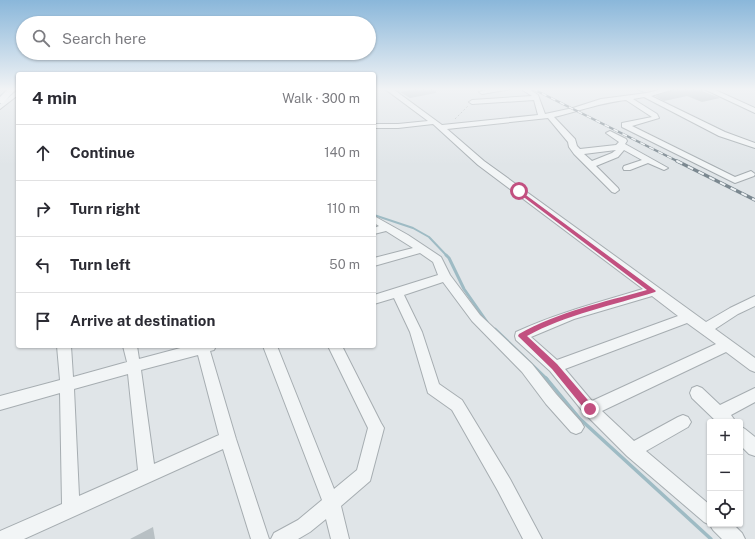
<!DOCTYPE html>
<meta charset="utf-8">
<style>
:root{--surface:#fff;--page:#f7f7f7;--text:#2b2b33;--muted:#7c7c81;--line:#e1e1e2}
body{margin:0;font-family:"Public Sans",sans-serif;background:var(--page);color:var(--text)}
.controls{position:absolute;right:12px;bottom:12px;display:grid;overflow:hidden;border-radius:4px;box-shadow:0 1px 3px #0004}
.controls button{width:36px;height:36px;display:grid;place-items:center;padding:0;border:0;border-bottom:1px solid var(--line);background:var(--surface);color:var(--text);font:20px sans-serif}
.stop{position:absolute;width:12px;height:12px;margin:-9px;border:3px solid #c25080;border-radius:50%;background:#fff}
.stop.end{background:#c25080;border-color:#fff;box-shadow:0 1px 4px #0008}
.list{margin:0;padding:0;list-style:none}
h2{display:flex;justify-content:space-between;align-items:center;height:52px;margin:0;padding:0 16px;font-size:17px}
h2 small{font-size:13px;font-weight:400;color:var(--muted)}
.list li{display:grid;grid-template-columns:26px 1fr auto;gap:12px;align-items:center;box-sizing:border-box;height:56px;padding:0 16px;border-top:1px solid var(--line)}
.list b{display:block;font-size:15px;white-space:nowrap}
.list em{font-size:13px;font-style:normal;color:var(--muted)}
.icon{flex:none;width:22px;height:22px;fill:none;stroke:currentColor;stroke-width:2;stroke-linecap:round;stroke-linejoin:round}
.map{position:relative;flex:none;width:755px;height:539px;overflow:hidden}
.search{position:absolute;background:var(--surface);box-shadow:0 1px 3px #0004;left:16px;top:16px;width:360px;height:44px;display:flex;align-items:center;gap:10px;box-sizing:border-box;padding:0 14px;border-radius:22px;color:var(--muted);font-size:15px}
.panel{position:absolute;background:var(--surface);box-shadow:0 1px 3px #0004;left:16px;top:72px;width:360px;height:276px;border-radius:4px}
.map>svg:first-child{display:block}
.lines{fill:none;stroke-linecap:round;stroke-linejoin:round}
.stream-far3{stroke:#9ebbc4;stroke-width:1.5}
.stream-far2{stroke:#9ebbc4;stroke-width:2}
.stream-far1{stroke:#9ebbc4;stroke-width:3}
.stream{stroke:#9ebbc4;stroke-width:3.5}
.building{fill:#b8c0c4}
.minor-casing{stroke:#a6adb1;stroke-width:2}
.major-casing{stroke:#a0acb2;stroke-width:2}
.path{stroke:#b2b8bb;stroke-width:1;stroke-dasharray:2 2;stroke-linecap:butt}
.minor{fill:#f2f5f6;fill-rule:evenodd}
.major{fill:#fff;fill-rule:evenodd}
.rail-far1-casing{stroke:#7b8890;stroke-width:2.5}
.rail-casing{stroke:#7b8890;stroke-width:3.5}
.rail-far1{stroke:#eff3f5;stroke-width:1.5;stroke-dasharray:5;stroke-linecap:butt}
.rail{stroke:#eff3f5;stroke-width:2;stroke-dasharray:6;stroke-linecap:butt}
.route{fill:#c25080}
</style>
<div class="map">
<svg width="755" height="539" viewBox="0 0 755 539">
<rect width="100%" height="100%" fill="#e0e5e8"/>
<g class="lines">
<path class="stream-far3" d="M 637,89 L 647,94"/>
<path class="stream-far2" d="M 374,215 L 413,228 L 429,237 L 447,256"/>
<path class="stream-far1" d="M 446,255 L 449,258 L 464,289 L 487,322
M 495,329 L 547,379"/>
<path class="stream" d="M 546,378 L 580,419 L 711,539"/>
</g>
<path class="building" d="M 412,89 L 436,89 L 436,93 L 410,98 L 400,92 Z
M 675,89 L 702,89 L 702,91 L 720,98 L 702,102 L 687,96 L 664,101 L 655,96 Z
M 153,527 L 155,539 L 130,539 Z"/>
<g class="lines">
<g class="minor-casing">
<path id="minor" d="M 385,89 L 393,89 L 442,125 L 538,115 L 534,100 L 472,104 L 469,102 L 472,100 L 532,96 L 521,89 L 529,89 L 538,95 L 545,114 L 573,108 L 601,99 L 647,93 L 662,89 L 674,89 L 651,96 L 725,132 L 755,143 L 755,148 L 719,136 L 644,97 L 633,99 L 657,114 L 659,118 L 632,126 L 735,177 L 751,171 L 755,174 L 754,176 L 735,183 L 622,127 L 622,123 L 652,117 L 626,100 C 600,103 579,111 554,117 L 575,139 L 577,146 L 580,149 L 616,145 L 619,142 L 606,133 L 610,131 L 626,139 L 627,141 L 625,144 L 668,168 L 664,170 L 648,163 L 630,170 L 624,170 L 623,168 L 624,166 L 642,160 L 624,150 L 618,157 L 596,166 L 618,188 L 619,190 L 615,193 L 612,192 L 574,154 L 569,147 L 568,142 L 548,118 L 447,129 L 484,161 L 706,322 L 730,308 L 755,296 L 755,306 L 738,314 L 715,329 L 755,358 L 755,372 L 750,370 L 726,352 L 602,411 L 634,441 L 678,417 L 683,415 L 688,417 L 691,422 L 688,427 L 646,451 L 710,505 L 710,524 L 733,524 L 742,533 L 745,539 L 722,539 L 713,530 L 710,525 L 704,522 L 627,456 L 585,414 L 550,371 L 516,340 L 515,336 L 516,332 C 557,313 600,302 643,289 L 478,165 L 433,124 L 398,128 L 374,128 L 374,124 L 398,124 L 428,121 ZM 616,150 L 612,153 L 592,161 L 584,154 ZM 652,296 L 678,316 L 557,360 L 531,337 L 574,319 ZM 687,323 L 716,344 L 592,401 L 565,369 Z
M 488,89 L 511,89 L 482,94 L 479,92 Z
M 704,89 L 713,89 L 755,108 L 755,113 Z
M 18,90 L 18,95 L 0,109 L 0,104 Z
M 374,216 L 408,235 L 441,257 L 450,275 L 480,315 L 532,364 L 556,394 L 581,422 L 584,427 L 581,432 L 576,434 L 571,432 L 546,404 L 522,372 L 472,321 L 443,282 L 404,295 L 422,332 L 439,384 L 462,400 L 510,479 L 542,539 L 523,539 L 498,491 L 452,410 L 428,393 L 410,332 L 394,298 L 374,304 L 374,295 L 438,275 L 433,262 L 420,253 L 374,266 L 374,258 L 413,248 L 386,231 L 374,234 L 374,228 L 379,226 L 374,223 Z
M 57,346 L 71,346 L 73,377 L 127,362 L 123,346 L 137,346 L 139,359 L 188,346 L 216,346 L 214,350 L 210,351 L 236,439 L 269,539 L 251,539 L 223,449 L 24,539 L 0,539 L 0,531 L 62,504 L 60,393 L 0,410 L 0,396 L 60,380 ZM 198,355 L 219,435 L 154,464 L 141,370 ZM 128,374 L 138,470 L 79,496 L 74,389 Z
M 263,346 L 277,346 L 334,489 L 357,470 L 368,428 L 328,346 L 342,346 L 381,423 L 384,428 L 370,481 L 341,506 L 349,539 L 331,539 L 326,519 L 310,532 L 298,539 L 271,539 L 274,533 L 298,520 L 322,500 Z
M 697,386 L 702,388 L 720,405 L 755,388 L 755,402 L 731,415 L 736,422 L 717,422 L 692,398 L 690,393 L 692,388 Z
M 740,426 L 745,429 L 755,437 L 755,456 L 749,454 L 740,445 Z"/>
</g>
<g class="major-casing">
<path id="major" d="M 8,89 L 16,89 L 3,103 L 0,103 L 0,97 Z"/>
</g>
<path class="path" d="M 455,119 L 468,106"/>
<use href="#minor" class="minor"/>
<use href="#major" class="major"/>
<g class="rail-far1-casing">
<path id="rail-far1" d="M 533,89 L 679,162"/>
</g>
<g class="rail-casing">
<path id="rail" d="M 677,161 L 755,200"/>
</g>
<use href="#rail-far1" class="rail-far1"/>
<use href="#rail" class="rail"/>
</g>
<linearGradient id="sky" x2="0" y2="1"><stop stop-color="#8ab7da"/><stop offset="0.54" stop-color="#f1f3f5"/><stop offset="1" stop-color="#f1f3f5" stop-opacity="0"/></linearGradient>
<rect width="755" height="165" fill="url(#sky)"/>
<path class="route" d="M 519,190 L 656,291 L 655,292 C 614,305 565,315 527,336 L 557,364 L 593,406 L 594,409 L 593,412 L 590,413 L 587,412 L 552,369 L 518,336 L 519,334 C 558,312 604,302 647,290 L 517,192 L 517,191 Z"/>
</svg>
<div class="controls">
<button>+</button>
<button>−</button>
<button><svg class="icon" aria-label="locate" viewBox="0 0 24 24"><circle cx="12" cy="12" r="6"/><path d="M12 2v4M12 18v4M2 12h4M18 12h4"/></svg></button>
</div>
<div class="stop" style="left:519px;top:191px"></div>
<div class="stop end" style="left:590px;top:409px"></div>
<div class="search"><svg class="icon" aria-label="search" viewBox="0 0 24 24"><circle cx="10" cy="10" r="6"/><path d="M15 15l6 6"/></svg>Search here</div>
<section class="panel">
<h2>4 min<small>Walk · 300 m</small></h2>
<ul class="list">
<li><svg class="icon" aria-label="ahead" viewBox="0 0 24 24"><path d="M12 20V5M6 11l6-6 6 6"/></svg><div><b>Continue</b></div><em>140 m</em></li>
<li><svg class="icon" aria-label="right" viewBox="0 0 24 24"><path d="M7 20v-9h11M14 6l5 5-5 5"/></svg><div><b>Turn right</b></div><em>110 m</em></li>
<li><svg class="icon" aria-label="left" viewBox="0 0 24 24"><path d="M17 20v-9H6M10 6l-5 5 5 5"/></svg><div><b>Turn left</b></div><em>50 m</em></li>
<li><svg class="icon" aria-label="arrive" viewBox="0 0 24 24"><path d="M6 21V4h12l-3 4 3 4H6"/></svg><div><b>Arrive at destination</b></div></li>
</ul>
</section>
</div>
